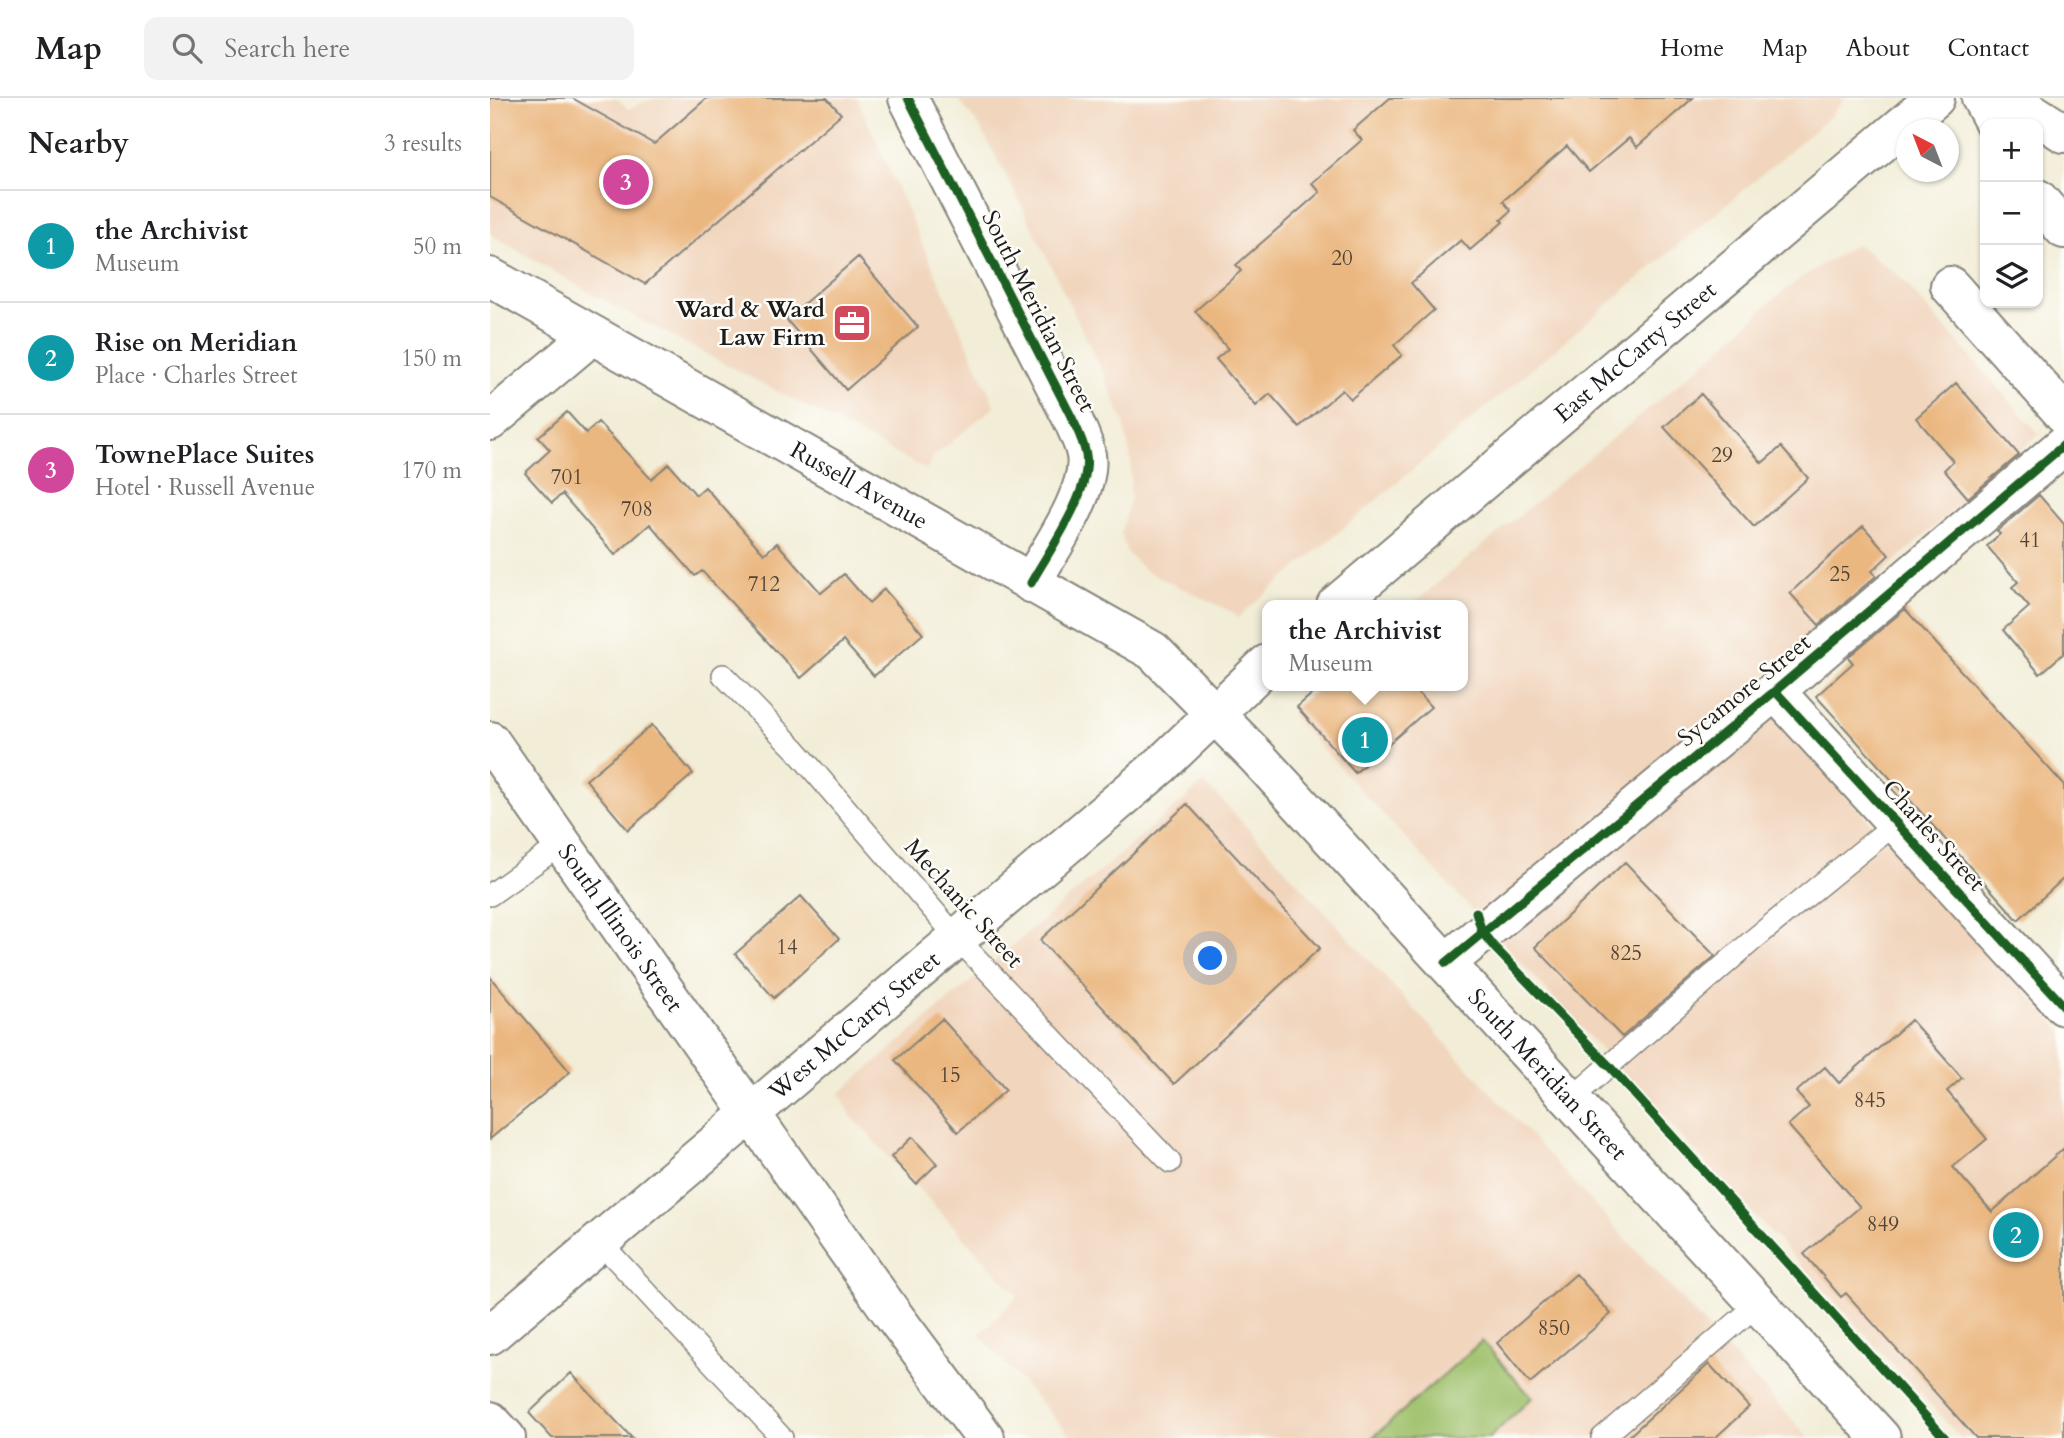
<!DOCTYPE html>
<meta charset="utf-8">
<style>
:root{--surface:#fff;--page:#f2f2f2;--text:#202124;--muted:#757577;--line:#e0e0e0;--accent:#0b8043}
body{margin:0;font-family:Cardo,serif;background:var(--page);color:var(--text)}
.controls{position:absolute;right:21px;top:21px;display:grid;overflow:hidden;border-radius:14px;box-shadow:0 2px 5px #0004}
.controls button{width:63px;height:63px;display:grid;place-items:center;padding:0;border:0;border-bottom:2px solid var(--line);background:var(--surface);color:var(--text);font:35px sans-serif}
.compass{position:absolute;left:1406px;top:21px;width:63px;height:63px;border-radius:50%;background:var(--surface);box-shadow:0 2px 5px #0004;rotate:318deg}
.you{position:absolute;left:721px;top:861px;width:24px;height:24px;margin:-18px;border:5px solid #fff;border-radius:50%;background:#1a73e8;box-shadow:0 0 0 10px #1a73e833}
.badge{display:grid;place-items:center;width:46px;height:46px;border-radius:50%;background:var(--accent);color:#fff;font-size:23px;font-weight:700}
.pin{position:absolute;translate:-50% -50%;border:4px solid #fff;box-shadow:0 2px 7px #0006}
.popup{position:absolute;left:772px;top:502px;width:206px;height:91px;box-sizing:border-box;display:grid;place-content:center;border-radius:14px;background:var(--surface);filter:drop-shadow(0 2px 5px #0005);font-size:23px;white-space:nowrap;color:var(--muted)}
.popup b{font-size:26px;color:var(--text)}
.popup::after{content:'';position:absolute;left:50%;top:100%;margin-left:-14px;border:14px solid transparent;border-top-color:var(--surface)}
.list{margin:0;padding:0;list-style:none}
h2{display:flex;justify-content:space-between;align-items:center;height:91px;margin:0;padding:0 28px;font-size:30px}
h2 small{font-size:23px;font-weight:400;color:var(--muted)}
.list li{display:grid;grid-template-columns:46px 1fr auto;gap:21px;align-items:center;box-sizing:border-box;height:112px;padding:0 28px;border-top:2px solid var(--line)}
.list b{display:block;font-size:26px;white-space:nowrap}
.list p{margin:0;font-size:23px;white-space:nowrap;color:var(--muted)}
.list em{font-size:23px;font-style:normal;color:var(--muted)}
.icon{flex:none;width:38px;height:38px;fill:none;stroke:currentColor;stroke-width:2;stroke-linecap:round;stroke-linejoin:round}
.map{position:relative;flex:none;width:1574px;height:1340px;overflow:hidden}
header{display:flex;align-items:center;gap:42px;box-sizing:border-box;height:98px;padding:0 35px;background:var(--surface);border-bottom:2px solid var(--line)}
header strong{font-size:33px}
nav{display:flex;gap:38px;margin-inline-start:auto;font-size:24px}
.search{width:490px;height:63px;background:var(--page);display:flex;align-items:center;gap:18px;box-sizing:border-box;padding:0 24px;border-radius:14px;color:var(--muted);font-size:26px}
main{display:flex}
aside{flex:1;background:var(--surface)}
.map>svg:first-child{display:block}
.built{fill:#f1d5bd}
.green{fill:#9dc069;stroke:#5c6e42;stroke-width:2}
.building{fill:#ebb780}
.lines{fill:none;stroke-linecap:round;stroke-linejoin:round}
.lane-casing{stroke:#87847a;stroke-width:24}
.street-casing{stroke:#87847a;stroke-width:42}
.secondary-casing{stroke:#87847a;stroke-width:42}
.highway-casing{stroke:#87847a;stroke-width:42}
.lane{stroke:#fff;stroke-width:21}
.street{stroke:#fff;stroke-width:38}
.secondary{stroke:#fff;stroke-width:38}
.highway{stroke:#fff;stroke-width:38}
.cycleway-casing{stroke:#fdfcf7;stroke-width:13}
.cycleway{stroke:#1b5e20;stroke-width:9}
.labels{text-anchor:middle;stroke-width:5;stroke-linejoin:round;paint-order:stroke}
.number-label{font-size:21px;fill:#504335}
.poi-label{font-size:24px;font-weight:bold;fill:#1c1c1c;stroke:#fdfcf7;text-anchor:end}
.street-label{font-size:24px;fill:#1c1c1c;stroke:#fdfcf7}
</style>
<header>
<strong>Map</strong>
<div class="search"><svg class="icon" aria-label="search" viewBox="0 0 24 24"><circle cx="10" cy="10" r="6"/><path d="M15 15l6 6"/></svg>Search here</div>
<nav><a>Home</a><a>Map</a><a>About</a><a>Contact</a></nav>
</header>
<main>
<aside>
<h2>Nearby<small>3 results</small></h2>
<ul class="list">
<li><span class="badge" style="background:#0f9aa8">1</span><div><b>the Archivist</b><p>Museum</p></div><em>50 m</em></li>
<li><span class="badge" style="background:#0f9aa8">2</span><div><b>Rise on Meridian</b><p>Place · Charles Street</p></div><em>150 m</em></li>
<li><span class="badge" style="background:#d1479c">3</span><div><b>TownePlace Suites</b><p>Hotel · Russell Avenue</p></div><em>170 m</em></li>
</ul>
</aside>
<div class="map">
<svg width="1574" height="1340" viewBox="0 0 1574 1340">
<rect width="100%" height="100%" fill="#fdfcf7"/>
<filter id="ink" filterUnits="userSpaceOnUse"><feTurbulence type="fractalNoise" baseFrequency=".0143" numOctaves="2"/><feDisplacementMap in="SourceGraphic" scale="14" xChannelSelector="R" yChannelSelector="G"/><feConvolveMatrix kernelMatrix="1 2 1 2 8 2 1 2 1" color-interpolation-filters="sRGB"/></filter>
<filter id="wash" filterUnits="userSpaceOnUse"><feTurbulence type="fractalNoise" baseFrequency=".00686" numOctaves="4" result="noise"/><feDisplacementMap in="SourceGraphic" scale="28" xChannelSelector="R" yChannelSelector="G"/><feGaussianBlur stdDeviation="1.57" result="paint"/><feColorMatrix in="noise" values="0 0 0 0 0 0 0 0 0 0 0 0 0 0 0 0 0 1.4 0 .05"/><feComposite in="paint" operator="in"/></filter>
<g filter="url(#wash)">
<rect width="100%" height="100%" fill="#f2edd7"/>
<path class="built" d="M 0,0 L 127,0 L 138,11 L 164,0 L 367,0 L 505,308 L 442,360 L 437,372 L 109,200 L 0,136 Z
M 467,0 L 1354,0 L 1341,18 L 747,520 L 742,514 L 656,473 L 637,455 L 631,435 L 640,402 L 641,363 L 634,325 L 615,279 L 528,100 L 490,29 Z
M 1366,146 L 1407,176 L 1549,336 L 1259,592 L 1574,935 L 1574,1340 L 1471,1340 L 802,618 L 805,607 L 830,588 L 973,588 L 973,507 L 921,507 L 1233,249 L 1279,205 L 1312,179 Z
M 713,685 L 728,698 L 1319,1340 L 583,1340 L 489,1237 L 528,1198 L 362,1019 L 350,995 Z"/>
<path class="green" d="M 992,1243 L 1042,1300 L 999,1340 L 882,1340 Z"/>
<g id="blocks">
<path class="building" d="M 0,0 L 82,0 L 164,46 L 217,0 L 337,0 L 351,16 L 155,186 L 0,99 Z
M 900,0 L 1203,0 L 1147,49 L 1139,40 L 1099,74 L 1077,48 L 1013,103 L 1021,113 L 1011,122 L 1013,124 L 980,152 L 971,142 L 921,185 L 944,212 L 904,247 L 912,257 L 861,301 L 852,292 L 809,329 L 780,296 L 766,308 L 726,261 L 738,251 L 705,213 L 751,173 L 746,167 L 830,94 L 822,85 L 872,42 L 863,32 Z
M 368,159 L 428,229 L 356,292 L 296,221 Z
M 1466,285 L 1529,357 L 1478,400 L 1454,372 L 1463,363 L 1426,320 Z
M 1211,296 L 1272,365 L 1291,349 L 1318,380 L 1264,429 L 1174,329 Z
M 77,314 L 96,335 L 108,324 L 161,381 L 179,366 L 206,397 L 215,389 L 274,456 L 287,445 L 331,495 L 354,476 L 379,505 L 394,491 L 433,536 L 384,578 L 353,543 L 311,580 L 212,473 L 205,478 L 160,426 L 125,457 L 72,396 L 62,405 L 35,375 L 60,352 L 48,339 Z
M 1549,397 L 1574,426 L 1574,555 L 1550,576 L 1513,532 L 1539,509 L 1522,489 L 1528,484 L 1497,448 L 1510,436 L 1507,433 Z
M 1373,428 L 1399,457 L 1382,473 L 1386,478 L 1329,527 L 1300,495 Z
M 1415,511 L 1574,687 L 1574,780 L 1528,822 L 1326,598 L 1363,565 L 1358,559 Z
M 831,588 L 922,588 L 941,609 L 865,675 L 807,609 Z
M 162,627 L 203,676 L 138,732 L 96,682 Z
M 697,706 L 830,850 L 684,986 L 550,842 Z
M 1135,764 L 1225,858 L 1132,939 L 1045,849 Z
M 311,798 L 349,841 L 284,900 L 245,856 Z
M 0,879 L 80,974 L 0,1041 Z
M 452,921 L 516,992 L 468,1034 L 405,962 Z
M 1421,922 L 1472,980 L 1457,993 L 1497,1041 L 1463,1069 L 1502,1114 L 1574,1050 L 1574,1340 L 1486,1340 L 1356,1195 L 1351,1199 L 1314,1156 L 1370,1109 L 1298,1027 L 1319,1009 L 1306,994 L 1335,969 L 1349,985 Z
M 422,1039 L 447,1066 L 426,1086 L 401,1059 Z
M 1086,1176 L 1121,1216 L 1040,1285 L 1007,1245 Z
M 1219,1266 L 1259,1309 L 1225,1340 L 1137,1340 Z
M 81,1275 L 142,1340 L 62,1340 L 39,1315 Z"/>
</g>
</g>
<g filter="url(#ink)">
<use href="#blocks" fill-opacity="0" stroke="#87847a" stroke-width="2"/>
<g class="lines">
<g class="lane-casing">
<path id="lane" d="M 233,577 L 305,651 L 468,841 L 680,1064
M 0,797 L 72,746
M 1081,1001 L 1264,841 L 1406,725
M 110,1144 L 292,1340
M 1112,1340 L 1268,1206"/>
</g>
<g class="street-casing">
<path id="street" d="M 418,0 L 583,322 C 588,333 594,345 596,357 C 602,394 558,454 541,485
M 1460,188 L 1574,316
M 0,323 L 101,238
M 1285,593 L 1574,908
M 956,865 L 1285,593 L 1574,347
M 0,1323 L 16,1340"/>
</g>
<g class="secondary-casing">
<g id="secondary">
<path id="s1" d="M 0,179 L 663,553 L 767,659 L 1391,1340"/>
<path id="s2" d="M 846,507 L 1445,0"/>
<path id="s3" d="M 0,643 L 261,1016"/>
<path id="s4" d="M 0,1237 L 671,667 L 777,566"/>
</g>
</g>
<g class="highway-casing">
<path id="highway" d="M 1491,0 L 1505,26
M 1519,0 L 1574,35
M 1548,101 L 1574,131
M 261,1016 L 401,1214 L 495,1340"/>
</g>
<use href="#lane" class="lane"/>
<use href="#street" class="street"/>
<use href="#secondary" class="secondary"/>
<use href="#highway" class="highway"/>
<g class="cycleway-casing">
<path id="cycleway" d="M 418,0 L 583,322 C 588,333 594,345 596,357 C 602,394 558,454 541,485
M 1285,593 L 1574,908
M 986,814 L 992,834 L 1004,849 L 1119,968 L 1455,1340
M 956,865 L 1285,593 L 1574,347"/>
</g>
<use href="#cycleway" class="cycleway"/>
</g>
</g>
<defs>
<g id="office-square" transform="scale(2.0125)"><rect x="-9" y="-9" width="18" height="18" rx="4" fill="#d1495b" stroke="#fdfcf7"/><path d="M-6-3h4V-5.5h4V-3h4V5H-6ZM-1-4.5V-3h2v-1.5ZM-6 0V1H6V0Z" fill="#fff"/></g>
</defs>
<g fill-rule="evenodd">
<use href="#office-square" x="362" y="225"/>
</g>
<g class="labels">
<g class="number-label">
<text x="852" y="167">20</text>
<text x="1232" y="364">29</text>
<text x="77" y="386">701</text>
<text x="147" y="418">708</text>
<text x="1540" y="449">41</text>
<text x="1350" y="483">25</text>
<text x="274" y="493">712</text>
<text x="297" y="856">14</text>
<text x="1136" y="862">825</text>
<text x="460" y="984">15</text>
<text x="1380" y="1009">845</text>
<text x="1393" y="1133">849</text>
<text x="1064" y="1237">850</text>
</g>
<g class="poi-label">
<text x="335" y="219">Ward &amp; Ward<tspan x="335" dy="28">Law Firm</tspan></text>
</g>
<g class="street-label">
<text transform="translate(549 213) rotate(63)" y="8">South Meridian Street</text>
<text dy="8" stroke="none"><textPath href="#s2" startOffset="392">East McCarty Street</textPath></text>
<text dy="8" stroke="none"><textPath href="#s1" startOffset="424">Russell Avenue</textPath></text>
<text transform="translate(1254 592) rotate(-39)" y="8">Sycamore Street</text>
<text transform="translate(1444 737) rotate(48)" y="8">Charles Street</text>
<text transform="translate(474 805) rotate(48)" y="8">Mechanic Street</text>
<text dy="8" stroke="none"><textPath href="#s3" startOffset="228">South Illinois Street</textPath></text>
<text dy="8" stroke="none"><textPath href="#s4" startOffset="478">West McCarty Street</textPath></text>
<text dy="8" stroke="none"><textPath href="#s1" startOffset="1340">South Meridian Street</textPath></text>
</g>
</g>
</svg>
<div class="controls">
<button>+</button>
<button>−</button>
<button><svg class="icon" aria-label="layers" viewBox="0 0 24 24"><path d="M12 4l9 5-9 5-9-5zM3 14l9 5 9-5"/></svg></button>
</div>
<svg class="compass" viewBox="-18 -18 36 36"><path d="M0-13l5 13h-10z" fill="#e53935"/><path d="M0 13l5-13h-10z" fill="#757577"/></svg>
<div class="you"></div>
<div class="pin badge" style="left:875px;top:642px;background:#0f9aa8">1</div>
<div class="popup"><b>the Archivist</b>Museum</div>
<div class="pin badge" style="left:1526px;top:1137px;background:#0f9aa8">2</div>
<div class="pin badge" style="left:136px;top:84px;background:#d1479c">3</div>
</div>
</main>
